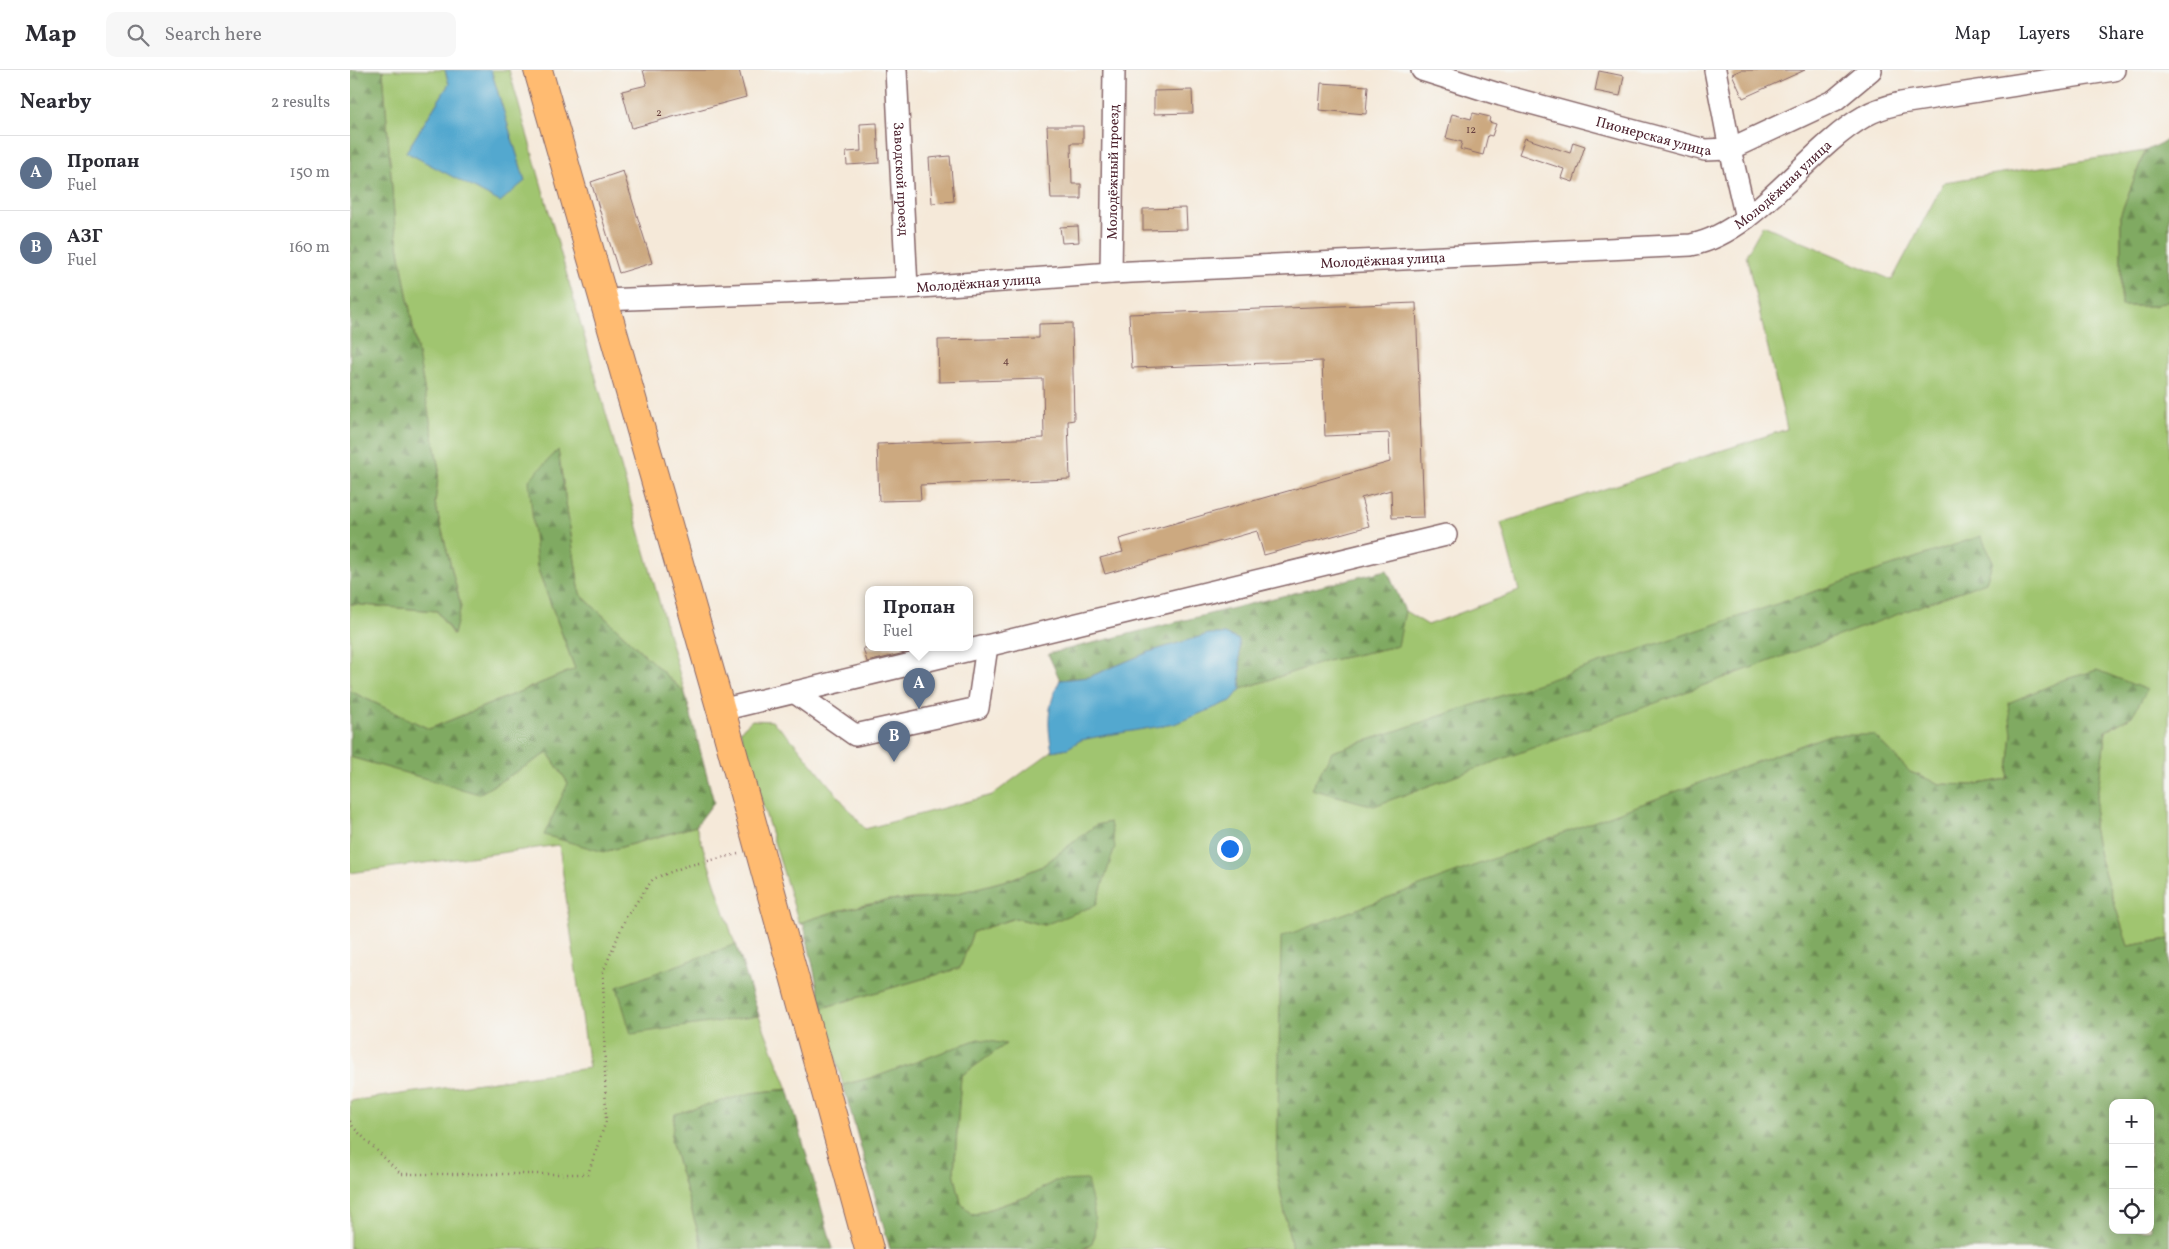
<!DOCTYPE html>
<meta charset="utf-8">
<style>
:root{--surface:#fff;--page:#f7f7f7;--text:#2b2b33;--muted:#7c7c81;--line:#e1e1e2;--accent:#b5179e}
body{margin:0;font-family:Vollkorn,serif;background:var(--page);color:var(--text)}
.controls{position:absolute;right:15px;bottom:15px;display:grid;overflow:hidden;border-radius:10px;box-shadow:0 2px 12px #0003}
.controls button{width:45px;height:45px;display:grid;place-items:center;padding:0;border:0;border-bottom:1px solid var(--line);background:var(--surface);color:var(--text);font:25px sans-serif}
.you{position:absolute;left:879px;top:778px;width:18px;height:18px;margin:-12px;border:4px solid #fff;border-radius:50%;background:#1a73e8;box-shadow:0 0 0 8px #1a73e833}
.badge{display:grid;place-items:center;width:32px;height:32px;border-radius:50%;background:var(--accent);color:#fff;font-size:16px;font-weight:700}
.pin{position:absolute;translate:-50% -41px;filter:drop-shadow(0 1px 2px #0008)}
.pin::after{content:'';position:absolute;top:26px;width:18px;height:15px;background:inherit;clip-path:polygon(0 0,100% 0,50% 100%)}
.popup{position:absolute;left:515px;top:516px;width:108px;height:65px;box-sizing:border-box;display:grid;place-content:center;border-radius:10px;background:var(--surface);filter:drop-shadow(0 1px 4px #0005);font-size:16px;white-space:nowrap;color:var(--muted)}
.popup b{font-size:19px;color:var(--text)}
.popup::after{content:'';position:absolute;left:50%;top:100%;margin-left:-10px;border:10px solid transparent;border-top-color:var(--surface)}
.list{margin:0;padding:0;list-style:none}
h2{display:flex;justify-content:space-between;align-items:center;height:65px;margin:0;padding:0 20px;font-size:21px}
h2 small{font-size:16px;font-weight:400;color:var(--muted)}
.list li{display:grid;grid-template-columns:32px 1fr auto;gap:15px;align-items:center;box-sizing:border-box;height:75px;padding:0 20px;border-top:1px solid var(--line)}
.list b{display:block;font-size:19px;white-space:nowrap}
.list p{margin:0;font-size:16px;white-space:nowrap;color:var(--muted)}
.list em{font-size:16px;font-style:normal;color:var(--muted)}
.icon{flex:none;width:28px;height:28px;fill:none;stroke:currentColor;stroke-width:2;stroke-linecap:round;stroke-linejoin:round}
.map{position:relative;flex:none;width:1819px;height:1179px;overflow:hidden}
header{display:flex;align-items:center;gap:30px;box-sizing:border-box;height:70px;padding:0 25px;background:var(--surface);border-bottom:1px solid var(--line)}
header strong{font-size:24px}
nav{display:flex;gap:28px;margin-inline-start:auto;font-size:18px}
.search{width:350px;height:45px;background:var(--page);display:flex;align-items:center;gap:12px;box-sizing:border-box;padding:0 18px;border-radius:10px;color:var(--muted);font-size:19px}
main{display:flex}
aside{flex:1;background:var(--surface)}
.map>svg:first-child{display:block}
.grass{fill:#a0c570;stroke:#75724e}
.forest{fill:url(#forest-firs);stroke:#656446;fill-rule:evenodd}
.water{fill:#53a8cf;stroke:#4e647d}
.building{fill:#cca980}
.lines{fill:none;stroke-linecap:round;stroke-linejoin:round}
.minor-casing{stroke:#866668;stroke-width:24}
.major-casing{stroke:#866668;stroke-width:30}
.path{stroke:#866668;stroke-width:2.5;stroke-dasharray:1 4;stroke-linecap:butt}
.minor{stroke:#fff;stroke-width:21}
.major{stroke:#ffbb71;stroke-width:28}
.labels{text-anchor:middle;stroke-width:4.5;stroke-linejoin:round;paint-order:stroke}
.number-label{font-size:11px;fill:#6a4240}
.street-label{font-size:14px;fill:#4a1f2b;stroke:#f6f6f2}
</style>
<header>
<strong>Map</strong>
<div class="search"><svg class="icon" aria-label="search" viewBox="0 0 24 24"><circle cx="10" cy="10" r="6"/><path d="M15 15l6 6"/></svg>Search here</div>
<nav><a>Map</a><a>Layers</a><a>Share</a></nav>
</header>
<main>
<aside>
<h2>Nearby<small>2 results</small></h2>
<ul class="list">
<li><span class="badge" style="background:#5c6f8a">A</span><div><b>Пропан</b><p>Fuel</p></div><em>150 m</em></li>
<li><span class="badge" style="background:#5c6f8a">B</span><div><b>АЗГ</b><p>Fuel</p></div><em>160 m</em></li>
</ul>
</aside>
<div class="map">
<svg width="1819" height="1179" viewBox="0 0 1819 1179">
<defs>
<pattern id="forest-firs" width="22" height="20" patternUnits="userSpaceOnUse" patternTransform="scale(1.25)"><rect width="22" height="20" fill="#80aa62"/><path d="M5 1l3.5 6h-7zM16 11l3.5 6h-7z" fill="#6b8a51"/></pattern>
</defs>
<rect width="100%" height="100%" fill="#f6f6f2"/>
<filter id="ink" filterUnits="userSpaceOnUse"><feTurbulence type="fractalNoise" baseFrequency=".02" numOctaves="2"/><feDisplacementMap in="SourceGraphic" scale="10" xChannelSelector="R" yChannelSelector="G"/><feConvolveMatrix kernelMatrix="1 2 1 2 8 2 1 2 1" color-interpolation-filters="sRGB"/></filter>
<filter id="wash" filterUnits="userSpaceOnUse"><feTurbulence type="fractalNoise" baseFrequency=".0096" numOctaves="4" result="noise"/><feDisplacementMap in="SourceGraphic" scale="20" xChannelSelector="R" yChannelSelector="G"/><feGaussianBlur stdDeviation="1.12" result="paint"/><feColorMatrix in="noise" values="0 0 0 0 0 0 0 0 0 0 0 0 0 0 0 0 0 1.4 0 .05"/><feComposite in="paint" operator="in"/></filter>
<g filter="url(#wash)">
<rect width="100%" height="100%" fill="#f5e9d9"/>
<path class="grass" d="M 33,0 L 95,0 L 99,14 L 56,82 L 175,111 L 141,0 L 159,0 L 335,623 L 230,524 L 208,380 L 187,497 L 225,599 L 79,659 L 0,621 L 0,534 L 87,541 L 103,565 L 111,536 L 85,433 L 89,400 L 45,158 Z
M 1795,81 L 1771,143 L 1771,236 L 1804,236 L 1819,230 L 1819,869 L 1778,876 L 1749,786 L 1743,757 L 1756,661 L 1782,646 L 1662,664 L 1657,709 L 1622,715 L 1590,714 L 1560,702 L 1524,665 L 927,1104 L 942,1179 L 733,1179 L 742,1174 L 705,1111 L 679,1126 L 622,1145 L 611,1133 L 604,1102 L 611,1006 L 655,974 L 493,1015 L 472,938 L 610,898 L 623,862 L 665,848 L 694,855 L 746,755 L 691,797 L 661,809 L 601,825 L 571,829 L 540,830 L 487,841 L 449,853 L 390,661 L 402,650 L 422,651 L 443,671 L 515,759 L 642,725 L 702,681 L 718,678 L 731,670 L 881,631 L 891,619 L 977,591 L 1047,576 L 1055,541 L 1078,555 L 1169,521 L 1151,453 L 1437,359 L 1396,185 L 1413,155 L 1542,210 L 1594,112 Z
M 198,683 L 218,713 L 254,782 L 346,756 L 409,946 L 438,1019 L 401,1023 L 321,1070 L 353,1179 L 0,1179 L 0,1031 L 239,998 L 209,775 L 0,803 L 0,687 L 129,723 Z"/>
<path class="forest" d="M 0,0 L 33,0 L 45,158 L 89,400 L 85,433 L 111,536 L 104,565 L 87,541 L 0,534 Z
M 1819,69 L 1819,230 L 1804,236 L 1771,236 L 1771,143 L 1795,81 Z
M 208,380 L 230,524 L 335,623 L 364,732 L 346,756 L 254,782 L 194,765 L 218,713 L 198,683 L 129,724 L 0,687 L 0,621 L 79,659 L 225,599 L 187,497 L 179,410 Z
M 1631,466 L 1643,491 L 1636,512 L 1024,736 L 961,719 L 982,682 Z
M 1037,500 L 1055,541 L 1048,576 L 977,591 L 891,619 L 889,570 L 875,564 L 859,564 L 799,582 L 739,607 L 710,610 L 698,584 Z
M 1747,600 L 1797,620 L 1782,646 L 1756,661 L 1743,757 L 1749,786 L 1778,876 L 1819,869 L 1819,1179 L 942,1179 L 927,1104 L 931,867 L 1479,665 L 1524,665 L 1560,702 L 1590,714 L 1622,715 L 1657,709 L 1662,664 L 1658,633 L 1716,609 ZM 1763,1033 L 1800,1033 L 1800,1160 L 1763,1160 Z
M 760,752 L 765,777 L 746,835 L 694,855 L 665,848 L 623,862 L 610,898 L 472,938 L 454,855 L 449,853 L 487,841 L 540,830 L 571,829 L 601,825 L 661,809 L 691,797 L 746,755 Z
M 386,874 L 409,946 L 281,964 L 267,917 Z
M 628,969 L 656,974 L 611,1006 L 604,1102 L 611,1133 L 622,1145 L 679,1126 L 705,1111 L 737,1110 C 742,1133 749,1152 742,1174 L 733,1179 L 540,1179 L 493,1015 L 528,1006 Z
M 438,1019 L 483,1179 L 353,1179 L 321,1070 L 325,1044 L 401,1023 Z"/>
<path class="water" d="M 95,0 L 141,0 L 175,111 L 150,132 L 56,82 L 99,14 Z
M 859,564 L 875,564 L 889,570 L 891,619 L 881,631 L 824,654 L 746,667 L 731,670 L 718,678 L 702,681 C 697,653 697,636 710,610 L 739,607 L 799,582 Z"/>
<g id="blocks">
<path class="building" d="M 293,0 L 389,0 L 396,27 L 282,58 L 272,21 L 297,15 Z
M 1391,0 L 1455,0 L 1393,28 L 1382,4 Z
M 1249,1 L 1274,6 L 1270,26 L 1245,21 Z
M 971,13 L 1018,16 L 1016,44 L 969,40 Z
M 842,20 L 843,43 L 804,44 L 804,21 Z
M 1123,43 L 1140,47 L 1139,52 L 1146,54 L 1142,66 L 1138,65 L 1133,85 L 1110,79 L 1112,72 L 1096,68 L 1102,44 L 1121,49 Z
M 527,53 L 529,93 L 497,95 L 496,82 L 511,81 L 510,54 Z
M 697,56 L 733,56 L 733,73 L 721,73 L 722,114 L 731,114 L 731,129 L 701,129 Z
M 1175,68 L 1220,83 L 1223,72 L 1235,76 L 1223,112 L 1211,108 L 1214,99 L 1169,84 Z
M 600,86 L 604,131 L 582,133 L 579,88 Z
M 273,101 L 302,193 L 269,203 L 241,112 Z
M 836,138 L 837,159 L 793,160 L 793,139 Z
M 728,156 L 729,172 L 712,173 L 710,157 Z
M 1066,233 L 1074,447 L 1042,448 L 1041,420 L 1011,428 L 1019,456 L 914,485 L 907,461 L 755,504 L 750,488 L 773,482 L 769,469 L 1040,392 L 1039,363 L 975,366 L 972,291 L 782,298 L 779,244 Z
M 722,253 L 724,350 L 718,351 L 720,409 L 570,415 L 571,430 L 529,431 L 527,374 L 694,368 L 693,309 L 589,312 L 588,270 L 689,268 L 689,254 Z
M 513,578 L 576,578 L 517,592 Z"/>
</g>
</g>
<g filter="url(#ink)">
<use href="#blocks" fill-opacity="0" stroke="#866668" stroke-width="1"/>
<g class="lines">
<g class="minor-casing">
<g id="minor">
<path id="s1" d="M 546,0 L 557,218"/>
<path id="s2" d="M 1072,0 L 1151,25 L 1355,80 L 1380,79 L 1485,30 L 1521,0"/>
<path d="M 1365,0 L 1380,79 L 1396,148"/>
<path id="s3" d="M 761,203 L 764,0"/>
<path id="s4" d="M 253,230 L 557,218 L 761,203 L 1341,175 C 1407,162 1457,79 1515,46 C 1526,39 1539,36 1551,33 L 1764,0"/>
<path d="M 444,622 L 505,665 L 628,638 L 637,576"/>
<path d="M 371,640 L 1096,465"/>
</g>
</g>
<g class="major-casing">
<path id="major" d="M 188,0 L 371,640 L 519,1179"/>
</g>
<path class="path" d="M 0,1051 L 3,1057 L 51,1104 L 238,1104 L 256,1051 L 253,902 L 276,847 L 303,809 L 336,796 L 388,784"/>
<use href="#minor" class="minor"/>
<use href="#major" class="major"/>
</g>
</g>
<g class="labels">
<g class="number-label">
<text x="309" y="46">2</text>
<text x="1121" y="63">12</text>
<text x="656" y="294">4</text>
</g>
<g class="street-label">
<text dy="5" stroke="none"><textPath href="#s2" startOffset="241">Пионерская улица</textPath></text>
<text dy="5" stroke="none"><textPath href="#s3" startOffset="101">Молодёжный проезд</textPath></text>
<text dy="5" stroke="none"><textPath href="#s1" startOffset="109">Заводской проезд</textPath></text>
<text dy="5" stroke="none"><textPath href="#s4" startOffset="1201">Молодёжная улица</textPath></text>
<text dy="5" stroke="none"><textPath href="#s4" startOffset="781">Молодёжная улица</textPath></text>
<text dy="5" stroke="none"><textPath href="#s4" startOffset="376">Молодёжная улица</textPath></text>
</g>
</g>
</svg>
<div class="controls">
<button>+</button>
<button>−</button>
<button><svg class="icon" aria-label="locate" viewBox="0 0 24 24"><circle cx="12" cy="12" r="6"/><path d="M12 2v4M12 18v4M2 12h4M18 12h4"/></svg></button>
</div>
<div class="you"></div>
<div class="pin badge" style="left:569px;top:639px;background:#5c6f8a">A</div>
<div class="popup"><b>Пропан</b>Fuel</div>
<div class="pin badge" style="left:544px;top:692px;background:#5c6f8a">B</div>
</div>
</main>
